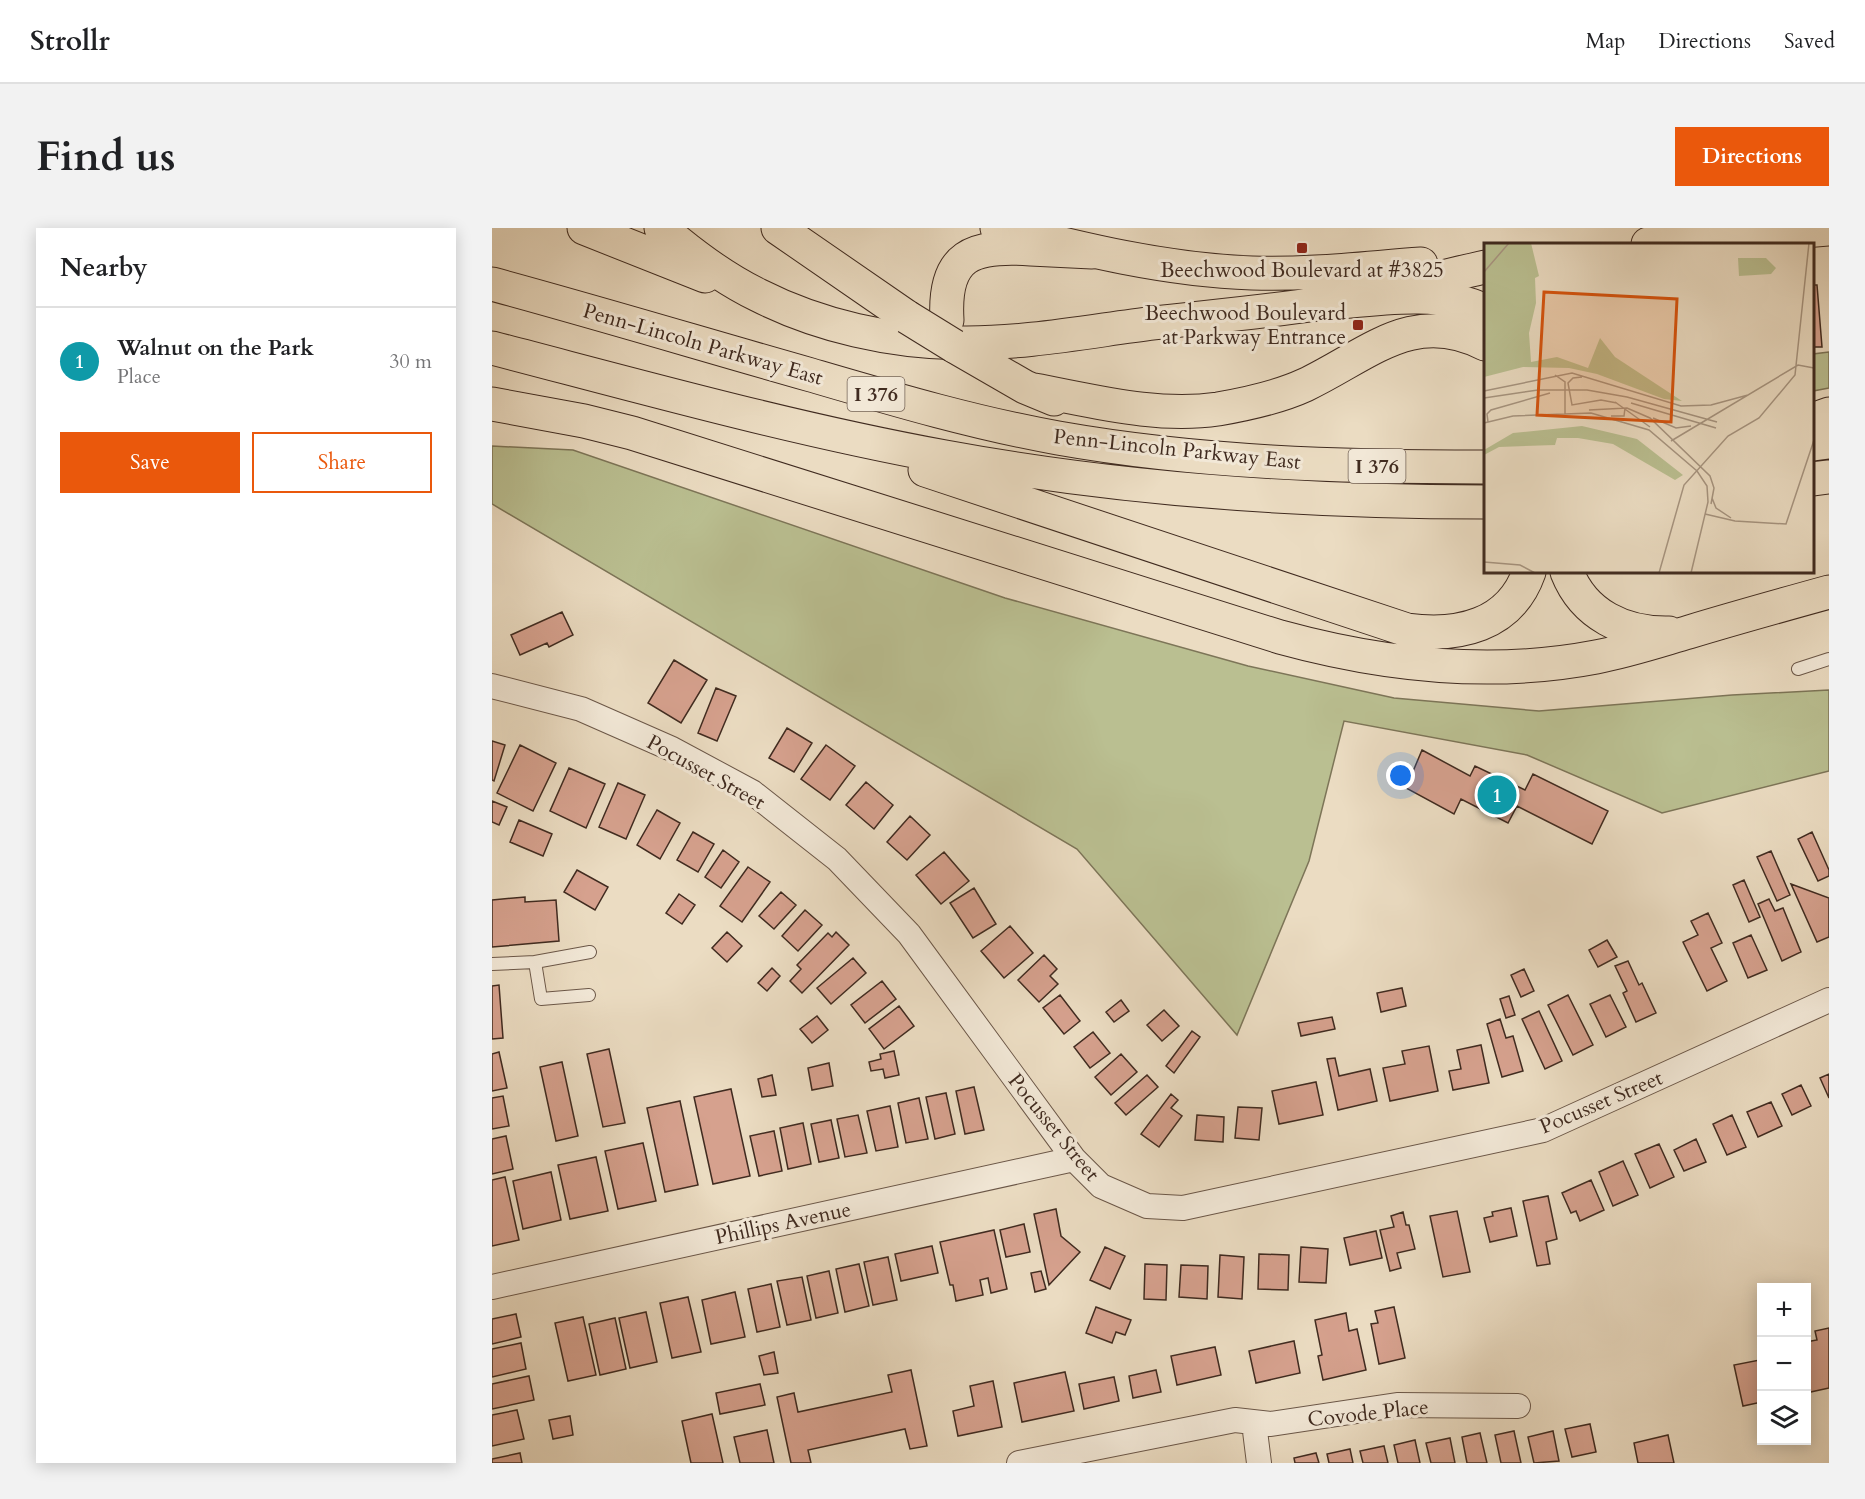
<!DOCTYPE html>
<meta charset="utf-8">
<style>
:root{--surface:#fff;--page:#f2f2f2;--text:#202124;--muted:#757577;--line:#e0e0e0;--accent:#ea580c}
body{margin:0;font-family:Cardo,serif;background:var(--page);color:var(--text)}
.controls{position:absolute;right:18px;bottom:18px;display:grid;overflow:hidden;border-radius:0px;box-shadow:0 3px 15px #0003}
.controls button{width:54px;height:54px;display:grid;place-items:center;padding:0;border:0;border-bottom:2px solid var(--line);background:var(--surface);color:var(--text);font:30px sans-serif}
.you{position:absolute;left:909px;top:548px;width:21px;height:21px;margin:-15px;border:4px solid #fff;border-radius:50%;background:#1a73e8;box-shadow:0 0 0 9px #1a73e833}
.badge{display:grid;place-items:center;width:39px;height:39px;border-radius:50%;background:var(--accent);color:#fff;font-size:20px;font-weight:700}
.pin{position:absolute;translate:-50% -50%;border:3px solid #fff;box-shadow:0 2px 6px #0006}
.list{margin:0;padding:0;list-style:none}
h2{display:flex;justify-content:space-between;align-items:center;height:78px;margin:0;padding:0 24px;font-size:26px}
h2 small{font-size:20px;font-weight:400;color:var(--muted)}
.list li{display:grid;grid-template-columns:39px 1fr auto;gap:18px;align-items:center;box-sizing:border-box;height:108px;padding:0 24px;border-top:2px solid var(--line)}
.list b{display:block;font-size:22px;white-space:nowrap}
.list p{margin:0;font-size:20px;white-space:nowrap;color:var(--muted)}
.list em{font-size:20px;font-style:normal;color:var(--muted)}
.actions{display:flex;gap:12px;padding:18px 24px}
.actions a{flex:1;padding:14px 0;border:2px solid var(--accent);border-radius:0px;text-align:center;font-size:21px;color:var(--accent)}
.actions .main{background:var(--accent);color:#fff}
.icon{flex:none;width:33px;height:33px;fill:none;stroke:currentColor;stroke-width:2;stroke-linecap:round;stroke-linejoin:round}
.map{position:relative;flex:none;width:1337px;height:1235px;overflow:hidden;border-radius:0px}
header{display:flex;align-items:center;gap:36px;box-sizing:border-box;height:84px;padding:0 30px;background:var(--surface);border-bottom:2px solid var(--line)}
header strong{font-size:28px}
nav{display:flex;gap:33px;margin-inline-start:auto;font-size:21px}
.intro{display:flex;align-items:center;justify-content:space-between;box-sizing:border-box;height:144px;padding:0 36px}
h1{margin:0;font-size:42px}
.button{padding:15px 27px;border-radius:0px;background:var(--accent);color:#fff;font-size:21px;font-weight:700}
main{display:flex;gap:36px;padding:0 36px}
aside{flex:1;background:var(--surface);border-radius:0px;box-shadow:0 3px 15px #0003}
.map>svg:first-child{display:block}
.green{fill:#babf91;stroke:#7d7558;stroke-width:1.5}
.building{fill:#d6a18e;stroke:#402b20;stroke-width:1.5}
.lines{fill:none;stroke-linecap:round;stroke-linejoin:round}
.lane-casing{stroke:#6b5748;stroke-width:14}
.street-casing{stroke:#6b5748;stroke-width:26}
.primary-casing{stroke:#402b20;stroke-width:35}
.highway-casing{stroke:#402b20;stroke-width:35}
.lane{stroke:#f2e8d7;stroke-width:12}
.street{stroke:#f2e8d7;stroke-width:24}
.primary{stroke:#ebdcc2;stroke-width:33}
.highway{stroke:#ebdcc2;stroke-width:33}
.highway-bridge-casing{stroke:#402b20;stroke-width:35;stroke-linecap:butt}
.highway-bridge{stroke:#ebdcc2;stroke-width:33}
.poi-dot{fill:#8f2418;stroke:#f2e8d7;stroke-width:2}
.labels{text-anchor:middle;stroke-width:6;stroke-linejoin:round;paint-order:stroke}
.shield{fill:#f2e8d7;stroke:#756457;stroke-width:1.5}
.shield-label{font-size:20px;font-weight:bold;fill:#402b20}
.poi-label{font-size:21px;fill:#402b20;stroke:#f2e8d7}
.street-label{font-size:21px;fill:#402b20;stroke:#f2e8d7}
.inset-road{fill:none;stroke:#a79581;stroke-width:1.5}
.view{fill:#d7540e;fill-opacity:0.15;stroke:#d7540e;stroke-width:3}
.inset-edge{fill:none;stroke:#402b20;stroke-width:3}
</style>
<header>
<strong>Strollr</strong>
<nav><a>Map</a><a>Directions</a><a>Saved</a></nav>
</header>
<div class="intro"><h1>Find us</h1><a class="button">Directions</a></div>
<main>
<aside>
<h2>Nearby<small></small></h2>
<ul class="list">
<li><span class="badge" style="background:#0f9aa8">1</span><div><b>Walnut on the Park</b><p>Place</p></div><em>30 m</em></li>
</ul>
<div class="actions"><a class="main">Save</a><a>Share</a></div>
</aside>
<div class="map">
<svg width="1337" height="1235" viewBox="0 0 1337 1235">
<rect width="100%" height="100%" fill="#ebdcc2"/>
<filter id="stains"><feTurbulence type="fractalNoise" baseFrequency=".00333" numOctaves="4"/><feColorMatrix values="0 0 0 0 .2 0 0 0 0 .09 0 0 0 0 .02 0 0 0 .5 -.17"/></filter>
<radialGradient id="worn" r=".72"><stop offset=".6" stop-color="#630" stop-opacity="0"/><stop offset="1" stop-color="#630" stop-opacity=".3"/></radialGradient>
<path class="green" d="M 1337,124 L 1337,160 L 1321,163 L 1321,126 Z
M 0,218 L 81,222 L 513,370 L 756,438 L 902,470 L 1047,483 L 1240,467 L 1337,462 L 1337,543 L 1170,585 L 1035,527 L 852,493 L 817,633 L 745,807 L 585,621 L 0,276 Z"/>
<path class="building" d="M 1320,57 L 1325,57 L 1330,119 L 1320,119 Z
M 70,384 L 81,407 L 57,419 L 55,415 L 28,427 L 19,407 Z
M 182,432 L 215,452 L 189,495 L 156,475 Z
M 224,460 L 244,468 L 225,513 L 206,505 Z
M 295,500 L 320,515 L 302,544 L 277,530 Z
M 0,513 L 13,517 L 2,553 L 0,552 Z
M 28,517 L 64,535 L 41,583 L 5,565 Z
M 334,517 L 363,538 L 338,572 L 309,551 Z
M 930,522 L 978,548 L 983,538 L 1033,562 L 1041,546 L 1116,583 L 1100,616 L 1025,578 L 1016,595 L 969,571 L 962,586 L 914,560 Z
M 77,540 L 113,556 L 94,600 L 58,583 Z
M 374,554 L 401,577 L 382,601 L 354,577 Z
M 126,555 L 153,567 L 134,611 L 107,599 Z
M 0,573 L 15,579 L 7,597 L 0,594 Z
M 165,582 L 188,595 L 168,631 L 145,617 Z
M 418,588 L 438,607 L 415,632 L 395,614 Z
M 27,592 L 60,606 L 51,628 L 18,614 Z
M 201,604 L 222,616 L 206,644 L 185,632 Z
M 1320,604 L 1337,642 L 1337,648 L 1326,653 L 1306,611 Z
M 231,622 L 247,634 L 229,660 L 213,649 Z
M 1279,623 L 1298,667 L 1285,673 L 1265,629 Z
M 452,624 L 477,653 L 449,676 L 424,647 Z
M 256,639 L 278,654 L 250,694 L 228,678 Z
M 85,642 L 116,659 L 103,682 L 72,664 Z
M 1252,652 L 1268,689 L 1257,694 L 1241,657 Z
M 1299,656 L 1337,670 L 1337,709 L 1325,714 Z
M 482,660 L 504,696 L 481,710 L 458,675 Z
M 289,664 L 304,677 L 282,701 L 267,688 Z
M 187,666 L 203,677 L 190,696 L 174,685 Z
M 33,669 L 33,674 L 64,672 L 67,713 L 0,719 L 0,672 Z
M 1277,671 L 1283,683 L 1291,680 L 1309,724 L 1290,733 L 1266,676 Z
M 313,682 L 330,697 L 306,723 L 290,708 Z
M 1216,685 L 1230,715 L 1219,720 L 1235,753 L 1215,763 L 1191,714 L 1206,707 L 1199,693 Z
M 518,698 L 541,725 L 512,750 L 489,723 Z
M 235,704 L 250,718 L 235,734 L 220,720 Z
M 344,704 L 357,717 L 310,765 L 298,753 L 309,741 L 305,737 L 336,705 L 340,709 Z
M 1259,707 L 1275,742 L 1256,750 L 1241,715 Z
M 1115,712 L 1125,729 L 1106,739 L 1097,722 Z
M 552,727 L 565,741 L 558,748 L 566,756 L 547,774 L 526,752 Z
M 361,730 L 374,745 L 339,776 L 325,760 Z
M 1136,733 L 1147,757 L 1150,755 L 1164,785 L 1144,794 L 1131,765 L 1135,763 L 1123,738 Z
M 280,740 L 288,748 L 275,763 L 266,755 Z
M 1032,741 L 1042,763 L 1029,769 L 1019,747 Z
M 390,753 L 404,771 L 373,795 L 359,777 Z
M 7,757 L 11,810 L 0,811 L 0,758 Z
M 910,760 L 914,778 L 889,784 L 885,765 Z
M 568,767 L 588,793 L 572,806 L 551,780 Z
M 1076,767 L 1101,817 L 1081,827 L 1056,777 Z
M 1118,767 L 1134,799 L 1114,809 L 1098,776 Z
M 1017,768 L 1023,787 L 1014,790 L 1008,771 Z
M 629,772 L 637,783 L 622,794 L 614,784 Z
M 407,778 L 422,798 L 392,821 L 377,801 Z
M 672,782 L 687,798 L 670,813 L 655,797 Z
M 1047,783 L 1070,833 L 1053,841 L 1030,791 Z
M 325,788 L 336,802 L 320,815 L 308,801 Z
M 840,789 L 843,801 L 809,808 L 806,795 Z
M 1008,791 L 1014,810 L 1021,808 L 1031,843 L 1010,849 L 995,796 Z
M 700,803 L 708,809 L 682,845 L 674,838 Z
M 601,804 L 618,825 L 598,840 L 582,819 Z
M 989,817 L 997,855 L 961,862 L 957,843 L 969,841 L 965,822 Z
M 937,818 L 946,863 L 898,873 L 891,840 L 913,836 L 910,823 Z
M 117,821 L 133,895 L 111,899 L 95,826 Z
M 402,823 L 407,847 L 393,850 L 391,841 L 379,843 L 377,834 L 389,831 L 388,826 Z
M 7,824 L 15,860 L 0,863 L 0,826 Z
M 629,826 L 645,844 L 619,867 L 603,849 Z
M 843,830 L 847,848 L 878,841 L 885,873 L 846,882 L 835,831 Z
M 70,834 L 86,908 L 64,913 L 48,839 Z
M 337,835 L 341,858 L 320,862 L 316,840 Z
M 1337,846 L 1337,870 L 1328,850 Z
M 280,847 L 284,867 L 270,869 L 266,851 Z
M 655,847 L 666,859 L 634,887 L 623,875 Z
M 824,854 L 831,887 L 787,896 L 780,863 Z
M 1309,857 L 1319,878 L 1300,887 L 1290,866 Z
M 482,859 L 492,902 L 473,906 L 464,863 Z
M 239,861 L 258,948 L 221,956 L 202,869 Z
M 454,865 L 463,906 L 443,911 L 434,869 Z
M 679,866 L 686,872 L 679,880 L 690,888 L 667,919 L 649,906 Z
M 11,868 L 17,898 L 0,901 L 0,870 Z
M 427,870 L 436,911 L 414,915 L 406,875 Z
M 188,873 L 206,957 L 173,964 L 155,880 Z
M 1279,874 L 1290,898 L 1266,909 L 1255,884 Z
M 398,878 L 406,919 L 384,923 L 375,883 Z
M 746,879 L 770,880 L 767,912 L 743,910 Z
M 366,887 L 375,925 L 353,929 L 345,891 Z
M 705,887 L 732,889 L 731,914 L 703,912 Z
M 1240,887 L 1254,919 L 1235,927 L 1221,896 Z
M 339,892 L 347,930 L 327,934 L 319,896 Z
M 311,895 L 319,936 L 296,941 L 288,900 Z
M 282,903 L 290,943 L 267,948 L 258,908 Z
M 14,908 L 21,941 L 0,946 L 0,911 Z
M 1204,911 L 1214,934 L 1192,943 L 1182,922 Z
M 151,915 L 164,973 L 126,981 L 113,923 Z
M 1167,916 L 1182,949 L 1158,960 L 1143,926 Z
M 104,929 L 116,983 L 78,991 L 66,937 Z
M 1131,933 L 1146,967 L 1121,978 L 1107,944 Z
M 59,944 L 69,992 L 31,1001 L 21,953 Z
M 13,949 L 27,1012 L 0,1018 L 0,952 Z
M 1099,952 L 1112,982 L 1088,993 L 1084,983 L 1079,985 L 1070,965 Z
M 1056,968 L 1065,1011 L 1054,1014 L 1058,1036 L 1045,1038 L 1031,973 Z
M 1019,980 L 1025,1008 L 998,1014 L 992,990 L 1001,988 L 1000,984 Z
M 564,981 L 569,1008 L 588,1024 L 557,1057 L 542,986 Z
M 965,983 L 978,1044 L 951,1049 L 938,988 Z
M 911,984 L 914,997 L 917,997 L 923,1021 L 905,1025 L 909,1040 L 898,1043 L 888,1002 L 902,999 L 899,988 Z
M 532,996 L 538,1024 L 514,1029 L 508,1002 Z
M 502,1002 L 515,1061 L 499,1065 L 496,1050 L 488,1052 L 491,1067 L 464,1073 L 461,1057 L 458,1057 L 448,1014 Z
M 884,1003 L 890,1030 L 858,1037 L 852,1010 Z
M 440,1018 L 446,1045 L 409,1053 L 403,1026 Z
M 613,1019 L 633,1028 L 618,1061 L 598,1052 Z
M 809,1019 L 836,1021 L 834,1055 L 807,1054 Z
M 767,1026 L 797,1027 L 796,1062 L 766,1061 Z
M 728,1027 L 752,1029 L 750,1071 L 726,1069 Z
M 396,1029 L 405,1072 L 381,1077 L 372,1034 Z
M 367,1036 L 377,1078 L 353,1084 L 344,1041 Z
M 653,1036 L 675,1037 L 674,1072 L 652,1071 Z
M 689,1037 L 716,1038 L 715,1071 L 687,1069 Z
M 337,1043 L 346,1085 L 324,1090 L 315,1048 Z
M 549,1043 L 554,1061 L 543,1064 L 539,1045 Z
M 310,1049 L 319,1092 L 295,1097 L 285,1053 Z
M 279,1056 L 288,1099 L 265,1104 L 256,1061 Z
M 243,1064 L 253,1109 L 219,1116 L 210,1072 Z
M 196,1069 L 209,1124 L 180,1130 L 168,1075 Z
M 604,1079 L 639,1092 L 633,1107 L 624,1104 L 620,1115 L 594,1105 Z
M 902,1079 L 913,1130 L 887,1136 L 879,1096 L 886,1095 L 883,1083 Z
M 154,1084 L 165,1134 L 138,1140 L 127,1090 Z
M 854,1085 L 857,1103 L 865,1101 L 874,1142 L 831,1152 L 826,1128 L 830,1127 L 823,1092 Z
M 24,1086 L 29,1109 L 0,1116 L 0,1091 Z
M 91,1089 L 104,1147 L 76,1153 L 63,1095 Z
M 123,1090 L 134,1141 L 108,1147 L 97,1096 Z
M 1337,1100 L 1337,1160 L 1314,1165 L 1314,1114 L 1325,1112 L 1323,1103 Z
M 802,1113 L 808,1145 L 764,1155 L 757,1123 Z
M 29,1115 L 34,1141 L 0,1149 L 0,1121 Z
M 723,1119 L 729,1147 L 685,1157 L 679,1128 Z
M 282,1124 L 286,1145 L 272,1147 L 267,1128 Z
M 1270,1124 L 1270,1174 L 1251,1178 L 1242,1137 L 1268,1132 L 1266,1125 Z
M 419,1142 L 435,1218 L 418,1221 L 413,1201 L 316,1222 L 319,1235 L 299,1235 L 285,1169 L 302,1165 L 306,1184 L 400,1164 L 396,1147 Z
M 664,1142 L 669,1164 L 641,1170 L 637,1148 Z
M 573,1144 L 582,1183 L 530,1194 L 522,1155 Z
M 37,1148 L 42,1172 L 0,1181 L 0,1156 Z
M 622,1149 L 627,1173 L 592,1181 L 587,1156 Z
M 501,1153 L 510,1199 L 466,1208 L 461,1183 L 482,1178 L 478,1158 Z
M 268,1156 L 273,1177 L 228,1186 L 224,1165 Z
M 25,1182 L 32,1211 L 0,1218 L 0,1187 Z
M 220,1186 L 231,1235 L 199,1235 L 190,1193 Z
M 78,1188 L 81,1207 L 61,1211 L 57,1192 Z
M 1098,1196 L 1104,1224 L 1080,1229 L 1073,1201 Z
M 275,1202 L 282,1235 L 248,1235 L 242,1209 Z
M 1022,1203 L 1029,1235 L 1009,1235 L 1003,1207 Z
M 1061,1203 L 1067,1233 L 1042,1235 L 1036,1209 Z
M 988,1205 L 995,1235 L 975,1235 L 970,1209 Z
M 1176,1207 L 1182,1235 L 1146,1235 L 1142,1215 Z
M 958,1210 L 963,1235 L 939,1235 L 934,1215 Z
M 923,1212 L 928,1235 L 906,1235 L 902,1217 Z
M 892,1218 L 896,1235 L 871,1235 L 868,1223 Z
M 858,1221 L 861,1235 L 837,1235 L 835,1226 Z
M 28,1225 L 30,1235 L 0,1235 L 0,1231 Z
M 824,1225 L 827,1235 L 803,1235 L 802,1230 Z"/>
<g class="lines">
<g class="lane-casing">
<path id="lane" d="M 1306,441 L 1337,431
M 43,734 L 98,724
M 0,736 L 43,734 L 49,771 L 97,767"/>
</g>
<g class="street-casing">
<path id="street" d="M 0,458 L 89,481 L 180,521 L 260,564 L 345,631 L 417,706 L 582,931 L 609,958 L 655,978 L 691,980 L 1051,902 L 1337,772
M 0,1059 L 582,931
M 762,1195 L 767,1235
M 527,1235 L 743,1192 L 779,1196 L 905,1177 L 1026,1178"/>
</g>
<g class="primary-casing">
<path id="primary" d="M 92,0 L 213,48
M 169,0 C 198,25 231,50 266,67 C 327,98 399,114 468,115 C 532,116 598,103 662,95 C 716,89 771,84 825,76 C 880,68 939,51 993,39
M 505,0 C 589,21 673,42 760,45 C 817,47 873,40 929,36
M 1156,16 L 1337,1"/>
</g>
<g class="highway-casing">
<path id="highway" d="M 286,0 L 415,89
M 0,56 C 107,85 213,117 319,147 C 401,171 482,195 566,210 C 707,235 851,239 993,239
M 827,76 C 879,72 946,59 993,83
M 455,92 C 451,26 481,17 539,21 C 560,22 580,23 600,24
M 462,118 L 533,159 L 562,171
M 0,120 C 150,159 300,201 453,229 C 632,262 813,274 993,274
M 542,162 C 602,173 665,190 726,181 C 755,176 787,169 813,157 C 876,127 921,79 993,116
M 0,176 L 92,193 L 140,205 L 788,409 C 890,437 1000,449 1104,429 C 1136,423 1166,413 1197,404 C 1243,390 1290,377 1337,364
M 1320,192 L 1337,186
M 1320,216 L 1337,214
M 433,242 L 915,402 C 966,409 1018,398 1037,344
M 1320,251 L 1337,249
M 1075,344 C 1092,387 1132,406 1177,405"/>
</g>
<use href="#lane" class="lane"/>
<use href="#street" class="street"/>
<use href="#primary" class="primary"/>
<use href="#highway" class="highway"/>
<g class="highway-bridge-casing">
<path id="highway-bridge" d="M 415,89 L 462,118"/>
</g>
<use href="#highway-bridge" class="highway-bridge"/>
</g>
<g class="poi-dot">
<rect x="804" y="14" width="12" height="12" rx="3"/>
<rect x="860" y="91" width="12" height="12" rx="3"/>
</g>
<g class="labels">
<g class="shield">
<rect x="355.5" y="149" width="57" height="34" rx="4.5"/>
<rect x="856.5" y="221" width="57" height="34" rx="4.5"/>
</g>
<g class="shield-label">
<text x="384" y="173">I 376</text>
<text x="885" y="245">I 376</text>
</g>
<g class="poi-label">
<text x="810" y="49">Beechwood Boulevard at #3825</text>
<text x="854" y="92" text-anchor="end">Beechwood Boulevard<tspan x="854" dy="24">at Parkway Entrance</tspan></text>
</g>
<g class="street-label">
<text transform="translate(211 116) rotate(16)" y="7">Penn-Lincoln Parkway East</text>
<text transform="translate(685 221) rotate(6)" y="7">Penn-Lincoln Parkway East</text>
<text transform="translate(214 544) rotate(29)" y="7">Pocusset Street</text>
<text transform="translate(1109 874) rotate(-23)" y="7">Pocusset Street</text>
<text transform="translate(562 899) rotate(51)" y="7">Pocusset Street</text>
<text transform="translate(291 995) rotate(-12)" y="7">Phillips Avenue</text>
<text transform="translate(876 1185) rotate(-6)" y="7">Covode Place</text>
</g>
</g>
<g transform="translate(992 15)">
<rect width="330" height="330" fill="#ebdcc2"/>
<path d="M 0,0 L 47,0 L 55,33 L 51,35 L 52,60 L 45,90 L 47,119 L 73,114 L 104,125 L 116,95 L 131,114 L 198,158 L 180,156 L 113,131 L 85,125 L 39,124 L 0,134 ZM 254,15 L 282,15 L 292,25 L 287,31 L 255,33 ZM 98,183 L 153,196 L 199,232 L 191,237 L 129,201 L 94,195 L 73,195 L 71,202 L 15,204 L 0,212 L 0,207 L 29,190 Z" fill="#babf91"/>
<path class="inset-road" d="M 0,29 L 25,0M 71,132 L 81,139 L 81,171M 98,134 L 89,135 L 84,140 L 88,162 L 117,157 L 133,160M 0,148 L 88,130 L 197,163 L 227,162 L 264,152M 0,155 L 54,147 L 103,147 L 143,154 L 233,179M 131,159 L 166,184M 147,160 L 232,185M 105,167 L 143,165 L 166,175 L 226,233 L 230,245 L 227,261M 127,173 L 140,173 L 141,165M 169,175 L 192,185 L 207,183M 4,179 L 3,171 L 7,167 L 66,150M 0,180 L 29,173 L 107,170 L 165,187 L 213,228 L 223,243 L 224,259 L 207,330M 187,198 L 314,122 L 330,125M 228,255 L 232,265 L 247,275M 221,271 L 251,278 L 302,281 L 330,197M 0,319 L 36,322 L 51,330M 175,330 L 200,242 L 244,193 L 275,175 L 311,132 L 325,0"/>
<path class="view" d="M 60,49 L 193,56 L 187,179 L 53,172 Z"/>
<rect width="330" height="330" class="inset-edge"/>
</g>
<rect width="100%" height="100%" filter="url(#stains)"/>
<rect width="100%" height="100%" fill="url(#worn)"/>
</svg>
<div class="controls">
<button>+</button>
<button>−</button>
<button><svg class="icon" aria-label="layers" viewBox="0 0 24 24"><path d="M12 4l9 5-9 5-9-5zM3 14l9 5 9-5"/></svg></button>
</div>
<div class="you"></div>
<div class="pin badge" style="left:1005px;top:567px;background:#0f9aa8">1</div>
</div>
</main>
